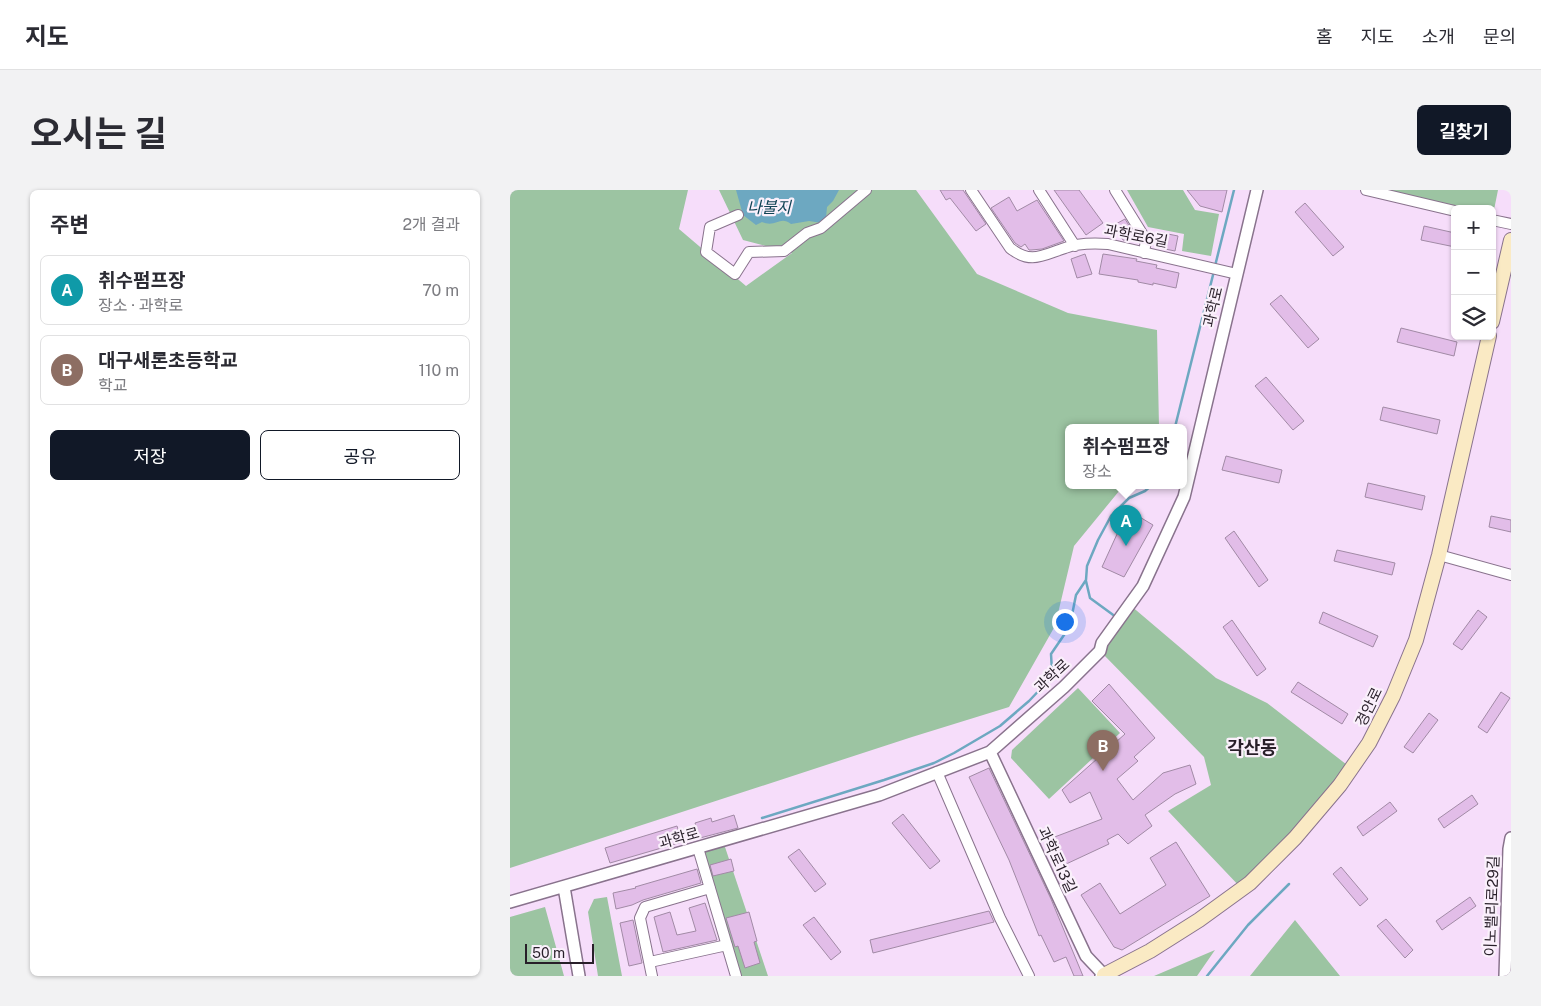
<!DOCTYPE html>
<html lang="ko">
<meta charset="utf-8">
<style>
:root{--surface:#fff;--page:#f2f2f3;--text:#2b2b33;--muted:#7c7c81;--line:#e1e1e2;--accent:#111827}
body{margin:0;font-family:"Public Sans","Noto Sans KR",sans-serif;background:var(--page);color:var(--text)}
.controls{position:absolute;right:15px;top:15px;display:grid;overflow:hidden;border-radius:8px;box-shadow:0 1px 4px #0004}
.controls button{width:45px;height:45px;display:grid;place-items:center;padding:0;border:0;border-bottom:1px solid var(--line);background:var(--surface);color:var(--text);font:25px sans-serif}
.scale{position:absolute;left:15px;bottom:12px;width:69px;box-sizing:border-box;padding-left:5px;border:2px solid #281f29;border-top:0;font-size:14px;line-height:18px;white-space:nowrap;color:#281f29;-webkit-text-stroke:4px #faf0fb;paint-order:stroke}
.you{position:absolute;left:554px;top:431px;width:18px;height:18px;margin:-12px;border:4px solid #fff;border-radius:50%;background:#1a73e8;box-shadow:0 0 0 8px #1a73e833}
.badge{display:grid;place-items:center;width:32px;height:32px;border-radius:50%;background:var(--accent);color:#fff;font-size:16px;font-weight:700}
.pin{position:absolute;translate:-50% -41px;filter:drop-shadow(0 1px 2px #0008)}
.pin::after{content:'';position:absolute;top:26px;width:18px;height:15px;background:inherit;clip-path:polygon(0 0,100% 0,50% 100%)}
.popup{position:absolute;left:555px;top:234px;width:122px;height:65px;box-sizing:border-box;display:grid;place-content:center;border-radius:8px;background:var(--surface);filter:drop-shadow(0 1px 4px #0005);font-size:16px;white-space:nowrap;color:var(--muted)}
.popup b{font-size:19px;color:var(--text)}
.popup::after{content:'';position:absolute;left:50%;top:100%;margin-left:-10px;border:10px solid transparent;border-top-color:var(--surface)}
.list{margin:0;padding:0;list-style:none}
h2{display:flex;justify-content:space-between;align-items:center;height:65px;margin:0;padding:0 20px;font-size:21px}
h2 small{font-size:16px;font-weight:400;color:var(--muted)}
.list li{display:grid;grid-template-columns:32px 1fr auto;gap:15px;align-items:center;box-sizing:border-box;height:70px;margin:0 10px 10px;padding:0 10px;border:1px solid var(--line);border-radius:8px}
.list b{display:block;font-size:19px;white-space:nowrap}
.list p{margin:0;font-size:16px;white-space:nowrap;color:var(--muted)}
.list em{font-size:16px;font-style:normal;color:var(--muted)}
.actions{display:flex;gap:10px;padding:15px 20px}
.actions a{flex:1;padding:11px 0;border:1px solid var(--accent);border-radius:8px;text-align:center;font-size:18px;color:var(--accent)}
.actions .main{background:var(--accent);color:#fff}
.icon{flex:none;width:28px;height:28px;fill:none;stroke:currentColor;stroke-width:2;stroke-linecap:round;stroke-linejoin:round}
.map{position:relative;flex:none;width:1001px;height:786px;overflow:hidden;border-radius:8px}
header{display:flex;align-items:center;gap:30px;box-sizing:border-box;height:70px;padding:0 25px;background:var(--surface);border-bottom:1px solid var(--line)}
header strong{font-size:24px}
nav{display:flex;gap:28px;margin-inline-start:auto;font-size:18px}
.intro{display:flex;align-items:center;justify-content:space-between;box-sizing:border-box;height:120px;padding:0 30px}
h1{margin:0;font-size:35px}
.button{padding:12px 22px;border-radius:8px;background:var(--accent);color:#fff;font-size:18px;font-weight:700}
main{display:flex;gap:30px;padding:0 30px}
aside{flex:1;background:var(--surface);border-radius:8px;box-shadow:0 1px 4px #0004}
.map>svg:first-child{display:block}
.green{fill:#9cc4a2}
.water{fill:#6da8c1}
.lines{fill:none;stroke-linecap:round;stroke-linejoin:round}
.stream{stroke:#6da8c1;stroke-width:2.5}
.building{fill:#e2bde8;stroke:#a18aa5}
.minor-casing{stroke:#89738d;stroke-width:12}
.tertiary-casing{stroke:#89738d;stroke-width:14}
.secondary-casing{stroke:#89738d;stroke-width:16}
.minor{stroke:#fff;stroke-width:10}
.tertiary{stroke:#fff;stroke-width:11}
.secondary{stroke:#faeac4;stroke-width:14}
.labels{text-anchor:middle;stroke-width:4.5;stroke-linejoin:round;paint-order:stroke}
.street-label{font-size:15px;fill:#281f29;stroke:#faf0fb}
.water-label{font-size:16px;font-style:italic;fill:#104355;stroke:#faf0fb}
.quarter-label{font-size:18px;font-weight:bold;fill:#281f29;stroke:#faf0fb}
</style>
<header>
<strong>지도</strong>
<nav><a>홈</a><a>지도</a><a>소개</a><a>문의</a></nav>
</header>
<div class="intro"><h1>오시는 길</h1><a class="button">길찾기</a></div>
<main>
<aside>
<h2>주변<small>2개 결과</small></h2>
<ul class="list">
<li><span class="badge" style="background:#0f9aa8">A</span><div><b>취수펌프장</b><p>장소 · 과학로</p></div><em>70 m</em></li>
<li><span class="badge" style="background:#8d6e63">B</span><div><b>대구새론초등학교</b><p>학교</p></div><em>110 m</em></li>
</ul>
<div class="actions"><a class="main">저장</a><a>공유</a></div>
</aside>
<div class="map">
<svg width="1001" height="786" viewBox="0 0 1001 786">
<rect width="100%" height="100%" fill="#f6ddfa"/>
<path class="green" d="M 0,0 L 178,0 L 169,39 L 236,96 L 282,63 L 233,50 L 209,0 L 406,0 L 467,84 L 558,123 L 647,140 L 649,237 L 558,237 L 558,295 L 614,295 L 564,356 L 545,436 L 499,517 L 402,547 L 0,678 Z
M 617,0 L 673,0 L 685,20 L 709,24 L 701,66 L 672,61 L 674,44 L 638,37 Z
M 878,0 L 988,0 L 983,25 L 982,19 L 956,19 Z
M 620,415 L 706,488 L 757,513 L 841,578 L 732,699 L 658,621 L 701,595 L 694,567 L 590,461 Z
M 568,498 L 610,543 L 539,609 L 501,568 L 502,560 Z
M 213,651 L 258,786 L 226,786 L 188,658 Z
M 97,707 L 112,786 L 88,786 L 78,722 L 84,709 Z
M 35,717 L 54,786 L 0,786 L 0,727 Z
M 785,730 L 830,786 L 740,786 Z
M 705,760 L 687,786 L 644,786 Z"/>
<path class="water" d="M 226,0 L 329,0 L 323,11 L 317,17 L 316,28 L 312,33 L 299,31 L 281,34 C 270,25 266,38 252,32 L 246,35 L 233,25 Z"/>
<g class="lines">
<path class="stream" d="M 705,76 L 724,0
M 665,237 L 704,81
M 576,391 L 580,408 L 606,427
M 252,628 L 374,590 L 424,573 L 444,563 L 490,536 L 519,511 L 537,492 L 542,481 L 541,464 L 554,445 L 562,425 L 566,405 L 576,390 L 577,376 L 588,350 L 601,326 L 619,308 L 635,301 L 642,295
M 697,786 L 738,735 L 779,694"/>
</g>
<path class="building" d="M 430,0 L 453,0 L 476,34 L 466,41 L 440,8 L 436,10 Z
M 544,0 L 569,0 L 593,33 L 576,45 Z
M 677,0 L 717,0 L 712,22 L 690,16 Z
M 499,7 L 507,21 L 527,10 L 554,51 L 532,59 L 521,60 L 519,60 L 515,54 L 511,57 L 505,53 L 481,18 Z
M 795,13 L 834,57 L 823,66 L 785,22 Z
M 615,29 L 626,47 L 617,51 L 613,50 L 604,35 Z
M 914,36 L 945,43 L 945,57 L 911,50 Z
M 648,42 L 668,46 L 665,61 L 645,57 Z
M 575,64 L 582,84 L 567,88 L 561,69 Z
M 593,64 L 627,69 L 626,71 L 647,75 L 646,78 L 669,83 L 666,98 L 643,93 L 643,95 L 628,92 L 628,90 L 589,84 Z
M 771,105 L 809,149 L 798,158 L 760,114 Z
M 891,138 L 947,152 L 944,166 L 887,152 Z
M 756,187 L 794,231 L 783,240 L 745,196 Z
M 873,217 L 930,230 L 927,244 L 870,230 Z
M 716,266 L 772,280 L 769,293 L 712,280 Z
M 858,293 L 915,306 L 912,320 L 855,307 Z
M 618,320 L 643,335 L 614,387 L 592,377 Z
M 981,326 L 1001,330 L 1001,342 L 979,337 Z
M 724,341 L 758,390 L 749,397 L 715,348 Z
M 827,360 L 885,373 L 882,385 L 824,371 Z
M 968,420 L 977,427 L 952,460 L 943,454 Z
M 813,422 L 868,446 L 863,457 L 809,433 Z
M 722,430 L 756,479 L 747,486 L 713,437 Z
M 788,492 L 838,524 L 832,534 L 781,502 Z
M 599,494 L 645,548 L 624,567 L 628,571 L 607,589 L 623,610 L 653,583 L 680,575 L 686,594 L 665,604 L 635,625 L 642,636 L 618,654 L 608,644 L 597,650 L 599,654 L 554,675 L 542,648 L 592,629 L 580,602 L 560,613 L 552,600 L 615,544 L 582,511 Z
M 991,502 L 1000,508 L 977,543 L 968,537 Z
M 919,523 L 928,530 L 903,563 L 894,557 Z
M 479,578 L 541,709 L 573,786 L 564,786 L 556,767 L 544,772 L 531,745 L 529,746 L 499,670 L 459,587 Z
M 962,605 L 968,614 L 934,638 L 928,629 Z
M 880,612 L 887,621 L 853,646 L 847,637 Z
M 393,624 L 430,671 L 420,679 L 382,633 Z
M 224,625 L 228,638 L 190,648 L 185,633 L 201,628 L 202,632 Z
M 167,636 L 172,652 L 100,673 L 95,658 Z
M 666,652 L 700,706 L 612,760 L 604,757 L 571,705 L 590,693 L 610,724 L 656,695 L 640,668 Z
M 289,659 L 316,694 L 305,702 L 278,667 Z
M 221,669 L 224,681 L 203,686 L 200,675 Z
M 831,677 L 858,709 L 850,716 L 823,684 Z
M 187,679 L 191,693 L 133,710 L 122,715 L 106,719 L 103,703 L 126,698 L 125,697 Z
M 960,707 L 966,716 L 932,740 L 926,731 Z
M 195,713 L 207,750 L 153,762 L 144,727 L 160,722 L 167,745 L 186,741 L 179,718 Z
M 479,721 L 484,732 L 363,763 L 360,750 Z
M 239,722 L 247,751 L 244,752 L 250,773 L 235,778 L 228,756 L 225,757 L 216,728 Z
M 304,727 L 331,762 L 321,770 L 293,735 Z
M 876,729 L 903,760 L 895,768 L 867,736 Z
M 123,730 L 132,773 L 119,776 L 110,733 Z"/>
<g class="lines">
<g class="minor-casing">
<path id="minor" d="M 461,0 L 500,58 C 521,75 533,65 555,58 C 568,53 584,53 598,54 L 727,84
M 529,0 L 565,56
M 605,0 L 636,50 L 634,63
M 856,0 L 945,21
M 228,25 L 200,37 L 196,62 L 225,84 L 239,62 L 274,61 L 297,43 L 311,38 L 356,0
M 982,30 L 1001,34
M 929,365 L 1001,385
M 427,582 L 490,728 L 519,786
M 188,658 L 226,786
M 140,772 L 217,755
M 142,786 L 130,728 L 135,717 L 200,698"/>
</g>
<g class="tertiary-casing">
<path id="tertiary" d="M 480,562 L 576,766 L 594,785 L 591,786
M 54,697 L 69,786
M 0,712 L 369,605 L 480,562 L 554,497 L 590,461 L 592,453 L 633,396 L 674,307 L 747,0
M 995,786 L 999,659 L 1001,648"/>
</g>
<g class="secondary-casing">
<path id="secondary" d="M 982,132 L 1001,50
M 594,785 L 640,761 L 689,730 L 740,693 L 785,648 L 830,595 L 859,553 L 883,506 L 906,450 L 929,365 L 979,146"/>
</g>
<use href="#minor" class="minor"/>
<use href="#tertiary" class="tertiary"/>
<use href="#secondary" class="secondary"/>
</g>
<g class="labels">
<g class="street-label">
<text transform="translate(626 46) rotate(11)" y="5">과학로6길</text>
<text transform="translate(703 117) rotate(-77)" y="5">과학로</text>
<text transform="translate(542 486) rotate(-43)" y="5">과학로</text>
<text transform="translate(859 517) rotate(-64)" y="5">경안로</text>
<text transform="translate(169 648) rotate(-16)" y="5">과학로</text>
<text transform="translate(547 670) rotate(65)" y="5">과학로13길</text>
<text transform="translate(982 716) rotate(-88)" y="5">이노밸리로29길</text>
</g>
<g class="water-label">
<text x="259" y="23">나불지</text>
</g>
<g class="quarter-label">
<text x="742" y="564">각산동</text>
</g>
</g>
</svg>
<div class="controls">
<button>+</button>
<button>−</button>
<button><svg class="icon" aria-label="layers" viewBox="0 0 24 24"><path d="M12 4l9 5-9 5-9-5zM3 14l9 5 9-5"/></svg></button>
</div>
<div class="scale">50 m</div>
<div class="you"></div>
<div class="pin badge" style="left:616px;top:356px;background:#0f9aa8">A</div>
<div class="popup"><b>취수펌프장</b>장소</div>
<div class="pin badge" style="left:593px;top:581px;background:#8d6e63">B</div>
</div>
</main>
